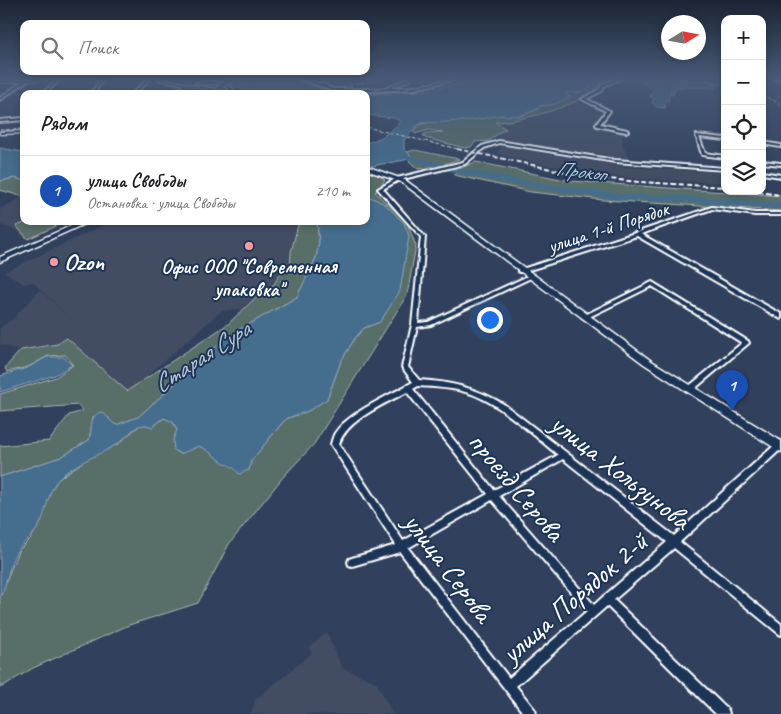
<!DOCTYPE html>
<html lang="ru">
<meta charset="utf-8">
<style>
:root{--surface:#fff;--page:#f2f2f2;--text:#202124;--muted:#757577;--line:#e0e0e0;--accent:#0b8043}
body{margin:0;font-family:Caveat,sans-serif;background:var(--page);color:var(--text)}
.controls{position:absolute;right:15px;top:15px;display:grid;overflow:hidden;border-radius:10px;box-shadow:0 2px 8px #0003}
.controls button{width:45px;height:45px;display:grid;place-items:center;padding:0;border:0;border-bottom:1px solid var(--line);background:var(--surface);color:var(--text);font:25px sans-serif}
.compass{position:absolute;left:661px;top:15px;width:45px;height:45px;border-radius:50%;background:var(--surface);box-shadow:0 2px 8px #0003;rotate:79deg}
.you{position:absolute;left:489px;top:319px;width:18px;height:18px;margin:-12px;border:4px solid #fff;border-radius:50%;background:#1a73e8;box-shadow:0 0 0 8px #1a73e833}
.badge{display:grid;place-items:center;width:32px;height:32px;border-radius:50%;background:var(--accent);color:#fff;font-size:16px;font-weight:700}
.pin{position:absolute;translate:-50% -41px;filter:drop-shadow(0 1px 2px #0008)}
.pin::after{content:'';position:absolute;top:26px;width:18px;height:15px;background:inherit;clip-path:polygon(0 0,100% 0,50% 100%)}
.list{margin:0;padding:0;list-style:none}
h2{display:flex;justify-content:space-between;align-items:center;height:65px;margin:0;padding:0 20px;font-size:21px}
h2 small{font-size:16px;font-weight:400;color:var(--muted)}
.list li{display:grid;grid-template-columns:32px 1fr auto;gap:15px;align-items:center;box-sizing:border-box;height:70px;padding:0 20px;border-top:1px solid var(--line)}
.list b{display:block;font-size:19px;white-space:nowrap}
.list p{margin:0;font-size:16px;white-space:nowrap;color:var(--muted)}
.list em{font-size:16px;font-style:normal;color:var(--muted)}
.icon{flex:none;width:28px;height:28px;fill:none;stroke:currentColor;stroke-width:2;stroke-linecap:round;stroke-linejoin:round}
.map{position:relative;flex:none;width:781px;height:714px;overflow:hidden}
.search{position:absolute;background:var(--surface);box-shadow:0 2px 8px #0003;left:20px;top:20px;width:350px;height:55px;display:flex;align-items:center;gap:12px;box-sizing:border-box;padding:0 18px;border-radius:10px;color:var(--muted);font-size:19px}
.panel{position:absolute;background:var(--surface);box-shadow:0 2px 8px #0003;left:20px;top:90px;width:350px;height:135px;border-radius:10px}
.map>svg:first-child{display:block}
.built{fill:#434d64}
.green{fill:#596e69;stroke:#acb6b4}
.water{fill:#456d8d;stroke:#8fa7bb}
.lines{fill:none;stroke-linecap:round;stroke-linejoin:round}
.river{fill:#456d8d;fill-rule:evenodd}
.minor-casing{stroke:#fff;stroke-width:4}
.secondary-casing{stroke:#fff;stroke-width:3}
.minor{fill:#1d3557;fill-rule:evenodd}
.secondary{fill:#1d3557;fill-rule:evenodd}
.rail-far1{stroke:#fff;stroke-width:1;stroke-dasharray:4 2;stroke-linecap:butt}
.rail{stroke:#fff;stroke-width:2;stroke-dasharray:5 2.5;stroke-linecap:butt}
.secondary-bridge-casing{stroke:#fff;stroke-width:6;stroke-linecap:butt}
.secondary-bridge{stroke:#1d3557;stroke-width:4.5}
.poi-dot{fill:#ff9aa2;stroke:#1d3557;stroke-width:2}
.labels{text-anchor:middle;stroke-width:4;stroke-linejoin:round;paint-order:stroke}
.far-street-label{font-size:20px;fill:#fff;stroke:#1d3557}
.far-poi-label{font-size:20px;font-weight:bold;fill:#fff;stroke:#1d3557}
.far-water-label{font-size:21px;font-style:italic;fill:#b5c5d1;stroke:#1d3557}
.poi-label{font-size:24px;font-weight:bold;fill:#fff;stroke:#1d3557;text-anchor:start}
.water-label{font-size:25px;font-style:italic;fill:#b5c5d1;stroke:#1d3557}
.near-street-label{font-size:29px;fill:#fff;stroke:#1d3557}
</style>
<div class="map">
<svg width="781" height="714" viewBox="0 0 781 714">
<rect width="100%" height="100%" fill="#31415d"/>
<filter id="ink" filterUnits="userSpaceOnUse"><feTurbulence type="fractalNoise" baseFrequency=".02" numOctaves="2"/><feDisplacementMap in="SourceGraphic" scale="10" xChannelSelector="R" yChannelSelector="G"/><feConvolveMatrix kernelMatrix="1 2 1 2 8 2 1 2 1" color-interpolation-filters="sRGB"/></filter>
<g filter="url(#ink)">
<path class="built" d="M 581,100 L 606,112 L 597,120 L 596,125 L 624,132 L 622,143 L 629,160 L 492,139 L 504,127 L 495,122 L 523,120 Z
M 503,146 L 626,167 L 725,173 L 725,183 L 636,179 L 568,170 L 496,154 Z
M 24,196 L 24,221 L 71,221 L 26,240 L 17,230 L 0,225 L 0,209 Z
M 112,221 L 299,221 L 290,252 L 289,269 L 279,273 L 273,283 L 242,308 L 221,311 L 124,396 L 68,337 L 57,343 L 19,350 L 0,345 L 0,328 L 12,320 L 40,290 L 81,329 L 33,282 L 24,284 L 5,272 Z
M 327,633 L 342,668 L 376,682 L 393,714 L 251,714 L 255,700 L 312,653 L 309,647 Z"/>
<path class="green" d="M 459,79 L 488,79 C 445,91 394,97 351,92 L 417,88 Z
M 590,79 L 615,79 L 601,83 C 588,104 520,122 495,122 L 506,129 L 500,132 L 489,141 L 475,142 L 471,147 L 465,148 L 425,138 L 423,135 L 426,133 L 443,132 L 429,130 L 415,134 L 413,131 L 418,125 L 430,122 L 466,121 L 502,115 L 520,116 L 537,110 L 540,106 L 555,104 L 570,97 L 565,94 L 567,92 L 576,93 L 590,88 Z
M 682,79 L 704,79 L 718,85 L 716,88 L 678,87 L 675,88 L 673,95 L 669,94 L 671,84 Z
M 415,150 L 459,159 L 442,165 L 418,169 L 409,161 L 412,157 L 407,152 Z
M 476,162 L 570,181 L 781,196 L 781,211 L 603,200 L 531,192 L 454,175 L 460,168 Z
M 366,171 L 380,176 L 385,180 L 381,185 L 379,190 L 375,192 L 407,223 L 416,246 L 407,295 L 314,444 L 284,476 L 229,544 L 198,603 L 129,625 L 33,668 L 0,688 L 0,597 L 18,551 L 31,538 L 41,522 L 47,497 L 57,481 L 64,475 L 90,457 L 118,444 L 140,425 L 156,424 L 164,418 L 173,422 L 177,431 L 173,440 L 190,450 L 199,446 L 212,451 L 221,461 L 249,470 L 251,461 L 283,422 L 288,418 L 308,411 L 327,399 L 341,361 L 355,338 L 364,328 L 380,322 L 404,223 L 366,195 Z
M 15,178 L 24,181 L 24,197 L 0,190 L 0,181 Z
M 29,221 L 67,221 L 28,239 L 16,226 Z
M 299,221 L 317,221 L 319,243 L 316,258 L 297,297 L 239,330 L 217,346 L 138,417 L 116,425 L 111,423 L 109,418 L 93,417 L 89,440 L 61,457 L 0,477 L 0,446 L 49,441 L 69,415 L 83,411 L 78,405 L 0,411 L 0,394 L 56,377 L 73,365 L 65,355 L 48,356 L 28,367 L 7,372 L 5,368 L 21,350 L 57,344 L 67,338 L 127,391 L 228,324 L 254,299 L 274,284 L 280,274 L 290,270 L 291,252 Z"/>
<path class="water" d="M 210,79 L 292,79 L 331,92 L 361,94 L 256,94 C 240,89 226,82 210,79 Z
M 488,79 L 606,79 L 591,79 L 594,82 C 588,92 577,93 567,92 L 565,94 L 570,97 L 555,104 L 540,106 L 537,109 L 519,116 L 502,115 L 466,121 L 422,123 L 418,125 L 404,140 L 404,149 L 412,157 L 410,159 L 366,167 L 366,143 C 379,140 392,132 400,121 L 394,118 L 366,115 L 366,95 L 423,91 Z
M 653,79 L 683,79 L 681,82 L 671,84 L 668,102 L 665,104 L 665,108 L 656,107 L 652,102 L 654,99 L 650,96 L 653,89 L 639,80 Z
M 0,148 L 23,152 L 24,181 L 15,178 L 0,181 Z
M 366,195 L 385,204 L 404,223 L 409,236 L 400,291 L 380,322 L 364,328 L 355,338 L 341,361 L 327,399 L 308,411 L 288,418 L 283,422 L 251,461 L 249,470 L 239,474 C 232,464 227,466 220,460 C 212,454 208,450 199,446 L 180,454 L 174,450 L 173,440 L 177,430 L 173,422 L 164,418 L 152,427 C 136,419 129,437 117,444 C 100,455 80,461 64,474 C 47,488 49,504 41,522 C 36,534 25,540 17,551 C 8,565 8,583 0,597 L 0,477 L 61,457 L 89,440 C 93,429 88,415 102,412 C 108,416 110,422 116,425 L 138,417 L 217,346 L 239,330 L 297,297 L 316,258 L 319,243 L 317,221 L 366,221 Z
M 47,357 L 64,357 L 72,365 L 55,375 L 0,392 L 0,376 L 27,368 Z"/>
<g class="lines">
<path class="river" d="M 391,151 L 473,171 L 546,184 L 621,194 L 673,195 L 781,203 L 781,209 L 673,201 L 621,200 L 546,190 L 472,177 L 391,155 Z"/>
<g class="minor-casing">
<path id="minor" d="M 26,79 L 28,80 L 0,100 L 0,98 Z
M 58,79 L 60,79 L 45,94 L 42,94 Z
M 102,79 L 104,79 L 93,94 L 90,94 Z
M 148,79 L 150,79 L 135,94 L 132,94 Z
M 301,79 L 304,79 L 325,85 L 333,89 L 372,89 L 414,87 L 453,79 L 456,79 L 414,89 L 372,91 L 332,91 L 323,87 Z
M 405,79 L 407,79 L 409,80 L 390,88 L 388,87 L 406,80 Z
M 618,79 L 620,79 L 604,86 L 602,91 L 586,99 L 610,111 L 600,124 L 627,130 L 628,131 L 626,132 L 597,126 L 596,125 L 606,111 L 582,99 L 600,89 L 602,84 Z
M 775,79 L 777,79 L 781,80 L 781,82 Z
M 184,85 L 211,91 L 213,92 L 212,94 L 209,94 L 209,93 L 184,87 L 174,94 L 171,94 Z
M 24,118 L 24,120 L 0,122 L 0,120 Z
M 696,135 L 725,138 L 725,140 L 699,137 L 705,153 L 725,156 L 725,158 L 702,155 Z
M 499,141 L 615,160 L 725,168 L 725,170 L 615,162 L 499,143 L 484,148 L 465,164 L 399,180 L 383,189 L 425,237 L 418,323 L 428,322 L 528,276 L 530,275 L 533,277 L 431,325 L 417,327 L 408,367 L 419,380 C 451,382 477,388 505,405 L 674,536 L 778,442 L 781,441 L 781,449 L 680,542 L 781,624 L 781,635 L 778,633 L 674,548 L 614,600 L 728,710 L 729,714 L 716,714 L 607,606 L 516,686 L 535,710 L 536,714 L 524,714 L 400,552 L 352,566 L 349,565 L 348,562 L 349,559 L 352,558 L 396,545 L 332,446 L 331,444 C 332,441 333,436 335,433 C 348,413 392,394 413,382 L 402,367 L 412,325 L 421,237 L 378,189 L 397,178 L 463,162 L 482,146 ZM 418,386 C 436,387 454,388 472,394 C 503,406 532,434 558,455 L 494,490 L 413,389 ZM 407,392 L 488,494 L 403,541 L 339,444 C 346,420 386,403 407,392 ZM 563,459 L 667,542 L 604,596 L 594,605 L 499,496 ZM 492,500 L 587,611 L 509,678 L 408,548 Z
M 762,142 L 781,145 L 781,147 L 762,144 Z
M 762,161 L 781,163 L 781,165 L 762,163 Z
M 762,172 L 781,175 L 781,177 L 762,174 Z
M 712,207 L 755,213 L 781,213 L 781,215 L 755,215 L 712,209 L 641,234 L 781,314 L 781,319 L 637,236 L 523,272 L 519,272 L 518,271 L 519,270 L 635,233 Z
M 652,282 L 748,341 L 749,343 L 692,391 L 690,392 L 688,391 L 687,389 L 688,387 L 742,343 L 652,286 L 587,318 L 585,319 L 582,317 L 583,316 Z"/>
</g>
<g class="secondary-casing">
<path id="secondary" d="M 38,79 L 53,79 L 0,83 L 0,81 Z
M 156,79 L 162,79 L 215,89 L 220,86 L 222,87 L 216,91 Z
M 206,81 L 226,83 L 233,89 L 231,94 L 227,94 L 229,89 L 220,84 L 198,84 L 196,83 Z
M 24,131 L 24,133 L 0,134 L 0,132 Z
M 366,166 L 405,180 L 650,360 L 781,441 L 781,452 L 644,364 L 401,182 L 366,170 Z
M 82,221 L 91,221 L 0,262 L 0,257 Z"/>
</g>
<use href="#minor" class="minor"/>
<use href="#secondary" class="secondary"/>
<path class="rail-far1" d="M 707,79 L 725,86
M 308,94 L 380,79
M 762,95 L 781,104
M 366,127 L 462,150
M 0,130 L 24,129"/>
<path class="rail" d="M 457,149 L 589,177 L 640,182 L 725,187
M 751,191 L 781,195"/>
<g class="secondary-bridge-casing">
<path id="secondary-bridge" d="M 220,87 L 231,79"/>
</g>
<use href="#secondary-bridge" class="secondary-bridge"/>
</g>
</g>
<linearGradient id="sky" x2="0" y2="1"><stop stop-color="#1b2433"/><stop offset="0.44" stop-color="#485a78"/><stop offset="1" stop-color="#485a78" stop-opacity="0"/></linearGradient>
<rect width="781" height="178" fill="url(#sky)"/>
<g class="poi-dot">
<circle cx="249" cy="246" r="5"/>
<circle cx="54" cy="262" r="5"/>
</g>
<g class="labels">
<g class="far-street-label">
<text transform="translate(608 227) rotate(-18)" y="7">улица 1-й Порядок</text>
</g>
<g class="far-poi-label">
<text x="249" y="273">Офис ООО "Современная<tspan x="249" dy="23">упаковка"</tspan></text>
</g>
<g class="far-water-label">
<text transform="translate(581 171) rotate(7)" y="7">Прокоп</text>
</g>
<g class="poi-label">
<text x="64" y="270">Ozon</text>
</g>
<g class="water-label">
<text transform="translate(201 356) rotate(-33)" y="9">Старая Сура</text>
</g>
<g class="near-street-label">
<text transform="translate(621 471) rotate(38)" y="10">улица Хользунова</text>
<text transform="translate(517 486) rotate(50)" y="10">проезд Серова</text>
<text transform="translate(449 567) rotate(53)" y="10">улица Серова</text>
<text transform="translate(574 597) rotate(-41)" y="10">улица Порядок 2-й</text>
</g>
</g>
</svg>
<div class="controls">
<button>+</button>
<button>−</button>
<button><svg class="icon" aria-label="locate" viewBox="0 0 24 24"><circle cx="12" cy="12" r="6"/><path d="M12 2v4M12 18v4M2 12h4M18 12h4"/></svg></button>
<button><svg class="icon" aria-label="layers" viewBox="0 0 24 24"><path d="M12 4l9 5-9 5-9-5zM3 14l9 5 9-5"/></svg></button>
</div>
<svg class="compass" viewBox="-18 -18 36 36"><path d="M0-13l5 13h-10z" fill="#e53935"/><path d="M0 13l5-13h-10z" fill="#757577"/></svg>
<div class="you"></div>
<div class="pin badge" style="left:732px;top:411px;background:#1a4fb4">1</div>
<div class="search"><svg class="icon" aria-label="search" viewBox="0 0 24 24"><circle cx="10" cy="10" r="6"/><path d="M15 15l6 6"/></svg>Поиск</div>
<section class="panel">
<h2>Рядом<small></small></h2>
<ul class="list">
<li><span class="badge" style="background:#1a4fb4">1</span><div><b>улица Свободы</b><p>Остановка · улица Свободы</p></div><em>210 m</em></li>
</ul>
</section>
</div>
